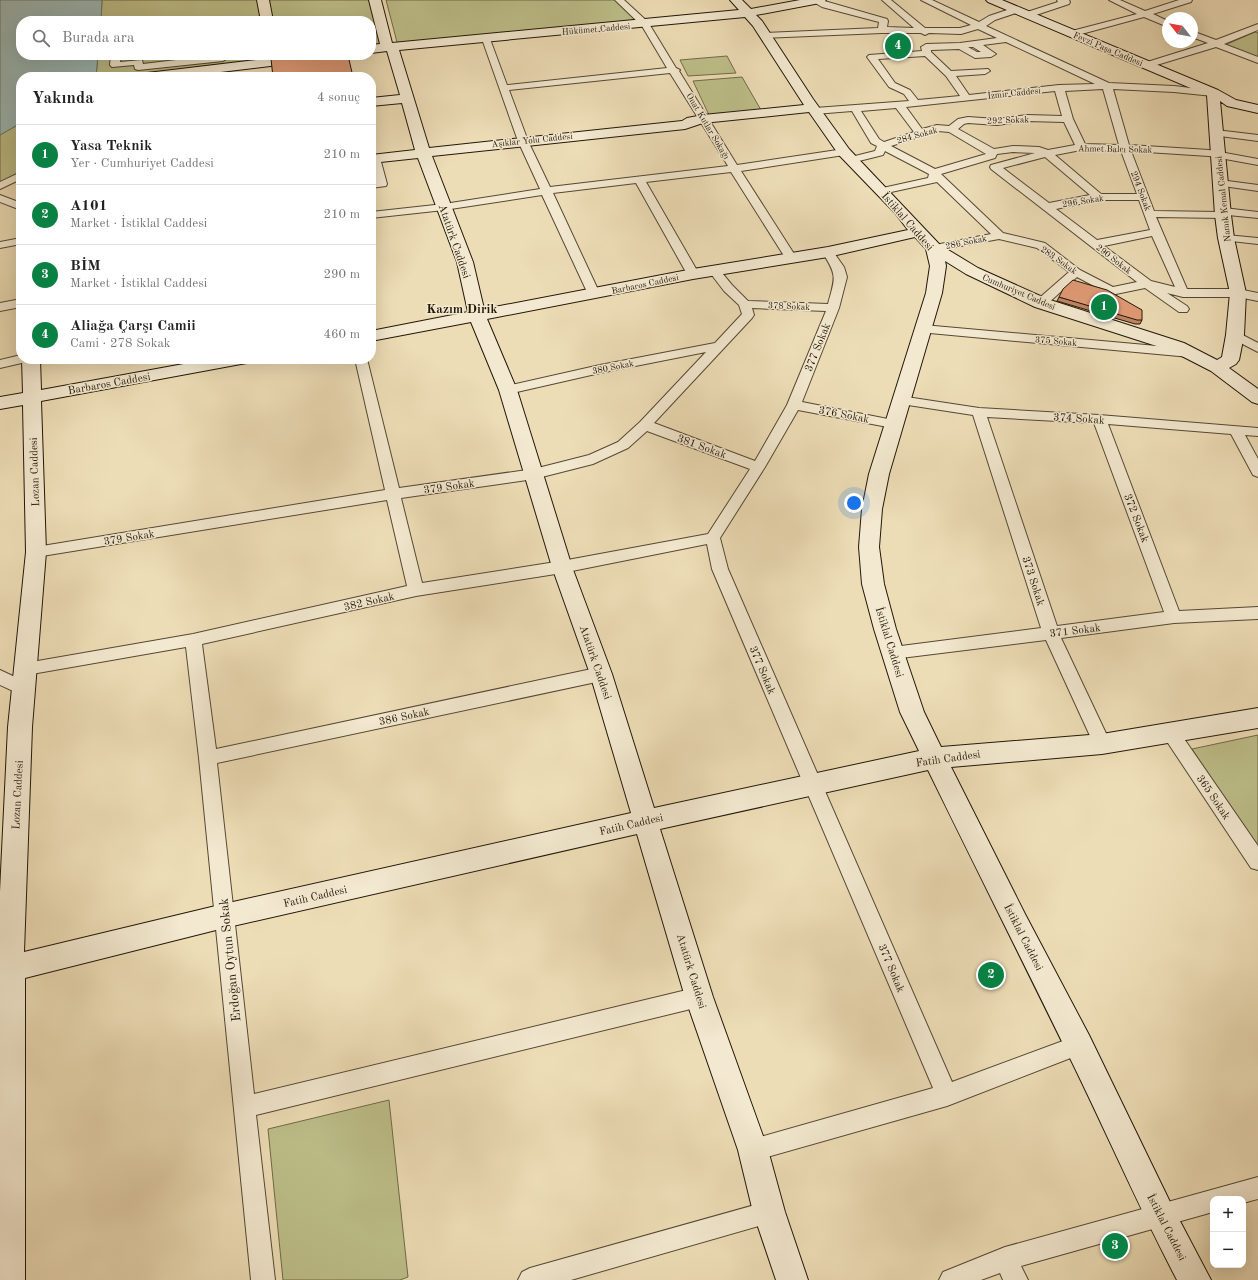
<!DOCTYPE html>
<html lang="tr">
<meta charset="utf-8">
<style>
:root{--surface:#fff;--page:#f2f2f2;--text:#222;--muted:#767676;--line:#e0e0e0;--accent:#0b8043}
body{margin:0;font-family:"Old Standard TT",serif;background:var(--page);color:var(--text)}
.controls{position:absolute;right:12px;bottom:12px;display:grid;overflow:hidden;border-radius:8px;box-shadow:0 4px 16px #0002}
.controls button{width:36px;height:36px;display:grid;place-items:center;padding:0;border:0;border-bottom:1px solid var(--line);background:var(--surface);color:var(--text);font:20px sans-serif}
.compass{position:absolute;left:1162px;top:12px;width:36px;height:36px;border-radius:50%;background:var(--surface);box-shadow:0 4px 16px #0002;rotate:301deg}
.you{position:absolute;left:854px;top:503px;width:14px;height:14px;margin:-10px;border:3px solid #fff;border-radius:50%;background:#1a73e8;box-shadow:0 0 0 6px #1a73e833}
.badge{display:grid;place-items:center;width:26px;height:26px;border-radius:50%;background:var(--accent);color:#fff;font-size:13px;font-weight:700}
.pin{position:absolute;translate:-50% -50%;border:2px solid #fff;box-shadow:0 1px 4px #0006}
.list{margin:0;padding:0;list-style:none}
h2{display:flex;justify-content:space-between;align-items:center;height:52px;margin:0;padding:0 16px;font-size:17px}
h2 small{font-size:13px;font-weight:400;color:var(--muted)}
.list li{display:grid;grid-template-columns:26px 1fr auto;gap:12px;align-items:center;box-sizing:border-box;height:60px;padding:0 16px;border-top:1px solid var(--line)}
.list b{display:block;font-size:15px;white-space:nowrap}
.list p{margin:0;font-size:13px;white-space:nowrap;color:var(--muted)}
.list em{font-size:13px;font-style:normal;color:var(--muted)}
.icon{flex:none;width:22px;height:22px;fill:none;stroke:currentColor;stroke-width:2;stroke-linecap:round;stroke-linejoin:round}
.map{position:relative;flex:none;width:1258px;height:1280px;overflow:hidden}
.search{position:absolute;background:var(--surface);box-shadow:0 4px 16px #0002;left:16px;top:16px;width:360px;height:44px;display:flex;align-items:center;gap:10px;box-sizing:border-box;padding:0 14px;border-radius:16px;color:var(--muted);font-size:15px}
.panel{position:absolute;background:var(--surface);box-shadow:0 4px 16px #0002;left:16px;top:72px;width:360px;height:292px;border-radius:16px}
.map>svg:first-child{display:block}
.green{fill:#bdbf8a;stroke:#706b49}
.water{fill:#9cbab7;stroke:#6b7971}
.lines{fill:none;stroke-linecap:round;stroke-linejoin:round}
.street-casing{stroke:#554834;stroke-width:2}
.secondary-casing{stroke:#221708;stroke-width:2}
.street{fill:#f3e9d0;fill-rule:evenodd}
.secondary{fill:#f3e9d0;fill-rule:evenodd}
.wall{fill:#c18565;stroke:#221708}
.building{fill:#e09b76;stroke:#221708}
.labels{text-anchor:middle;stroke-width:3;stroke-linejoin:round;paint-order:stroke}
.far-street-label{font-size:9px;fill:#221708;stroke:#f3e9d0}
.street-label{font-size:11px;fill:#221708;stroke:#f3e9d0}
.far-district-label{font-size:13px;font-weight:bold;fill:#221708;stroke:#f3e9d0}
.near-street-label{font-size:13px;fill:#221708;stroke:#f3e9d0}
</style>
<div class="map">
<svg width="1258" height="1280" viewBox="0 0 1258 1280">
<rect width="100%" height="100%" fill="#edddb6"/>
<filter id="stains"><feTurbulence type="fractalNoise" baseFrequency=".005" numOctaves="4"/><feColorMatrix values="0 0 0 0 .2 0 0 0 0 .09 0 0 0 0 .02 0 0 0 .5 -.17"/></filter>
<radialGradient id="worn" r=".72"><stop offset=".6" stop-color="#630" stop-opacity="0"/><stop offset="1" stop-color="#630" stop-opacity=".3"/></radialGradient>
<path class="green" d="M 102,0 L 375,0 L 387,47 L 371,49 L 371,21 L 101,21 Z
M 386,0 L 619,0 L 645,24 L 398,46 Z
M 1255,32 L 1258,33 L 1258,57 L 1225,45 Z
M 98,55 L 328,55 L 213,70 L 200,77 L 96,77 Z
M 727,56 L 736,73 L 688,76 L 680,60 Z
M 742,77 L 761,110 L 709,115 L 693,81 Z
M 21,123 L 21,175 L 0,186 L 0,135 Z
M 1258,735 L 1258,849 L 1192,749 Z
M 389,1100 L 408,1277 L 400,1280 L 283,1280 L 268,1129 Z"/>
<path class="water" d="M 0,0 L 102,0 L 101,21 L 21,21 L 21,55 L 98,55 L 96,77 L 21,77 L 21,123 L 0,135 Z"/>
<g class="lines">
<g class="street-casing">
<path id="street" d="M 615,0 L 624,0 L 648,22 L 676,68 L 680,70 L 679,71 L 737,165 L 844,149 L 848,150 L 849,152 L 844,155 L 741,171 L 796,257 L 794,259 L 786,259 L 731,172 L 646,182 L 699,274 L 697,276 L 689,276 L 687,274 L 636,183 L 553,193 L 600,294 L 598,297 L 590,297 L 588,294 L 542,195 L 444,210 L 371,218 L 371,212 L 444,204 L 540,189 L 518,141 L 482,39 L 486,36 L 490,39 L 507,85 L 667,68 L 642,26 ZM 670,73 L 728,166 L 550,187 L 528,141 L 509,90 Z
M 810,0 L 821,0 L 887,19 L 888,21 L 887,27 L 914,28 L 882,0 L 891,0 L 925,28 L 960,28 L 971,25 L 921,0 L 932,0 L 979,22 L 989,16 L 1016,7 L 1019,8 L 1020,10 L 1019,12 L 995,20 L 986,26 L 1109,83 L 1174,86 L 1216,91 L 1218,93 L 1213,96 L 1174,92 L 1113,89 L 1129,145 L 1209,150 L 1258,159 L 1258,165 L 1209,156 L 1131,151 L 1154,211 L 1219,212 L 1220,209 L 1224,208 L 1258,212 L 1258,218 L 1228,215 L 1227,217 L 1223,218 L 1156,217 L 1187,289 L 1238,289 L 1258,293 L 1258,301 L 1238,297 L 1183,297 L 1167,293 L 1187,306 L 1189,309 L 1187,312 L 1179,312 L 1145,288 L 1111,295 L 1077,277 L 1045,306 L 1037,306 L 1035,303 L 1037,300 L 1069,272 L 1037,248 L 999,239 L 934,251 L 930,250 L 928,248 L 930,246 L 991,234 L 937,182 L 882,194 L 878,193 L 877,191 L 878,189 L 928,178 L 929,174 L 885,151 L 883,155 L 851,163 L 847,162 L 846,160 L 847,158 L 875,151 L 877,146 L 871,143 L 852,111 L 815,114 L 810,111 L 815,108 L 909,101 L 904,94 L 889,87 L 867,57 L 869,55 L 922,51 L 921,47 L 926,44 L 960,43 L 997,38 L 978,29 L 961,34 L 929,33 L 925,35 L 921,33 L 882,33 L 762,38 L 761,36 L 765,33 L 878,28 L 879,22 L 822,7 ZM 1006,42 L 1095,84 L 1059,85 L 969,95 L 956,76 L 985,74 L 990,71 L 988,69 L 951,71 L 931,52 L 931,50 L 959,49 L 975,58 L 991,57 L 996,54 L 983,45 ZM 968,47 L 973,47 L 981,52 L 977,52 ZM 925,56 L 946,76 L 960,96 L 918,100 L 910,90 L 895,83 L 878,59 ZM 1103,89 L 1119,145 L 1085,144 L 1073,119 L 1065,91 ZM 1055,91 L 1062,116 L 1027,115 L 997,119 L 968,117 L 958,119 L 949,126 L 937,125 L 922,129 L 906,107 ZM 896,108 L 914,132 L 884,142 L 879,139 L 861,111 ZM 1027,121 L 1064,122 L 1075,145 L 1048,150 L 1039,147 L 1013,146 L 994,149 L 958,129 L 964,124 L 968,123 L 997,125 ZM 938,131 L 949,132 L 986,154 L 935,169 L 891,146 ZM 1081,150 L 1121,151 L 1137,194 L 1101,194 L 1055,155 ZM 1013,152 L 1035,153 L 991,165 L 990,167 L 991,169 L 1137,282 L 1113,287 L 1080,270 L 1045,243 L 1003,233 L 941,174 L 995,158 L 997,154 ZM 1045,157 L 1090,195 L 1049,203 L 1003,168 ZM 1098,200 L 1139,200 L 1150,230 L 1097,240 L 1056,209 ZM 1152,236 L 1175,287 L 1151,281 L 1104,246 Z
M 1057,0 L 1069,0 L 1070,2 L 1069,4 L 1027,18 L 1023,15 L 1024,13 L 1058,2 Z
M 1109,0 L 1120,0 L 1145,11 L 1179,0 L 1192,0 L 1191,2 L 1153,14 L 1168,21 L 1168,27 L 1144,17 L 1074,36 L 1068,36 L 1067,34 L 1068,32 L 1137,14 Z
M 1258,24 L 1258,30 L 1224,44 L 1258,57 L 1258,63 L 1216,47 L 1150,67 L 1147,68 L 1142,65 L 1144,63 L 1208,43 L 1192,37 L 1192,31 L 1216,40 Z
M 111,55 L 121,55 L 120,62 L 142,60 L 143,64 L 218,55 L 232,55 L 223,61 L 138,70 L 135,69 L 134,65 L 112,67 L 110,65 Z
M 213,67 L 218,70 L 219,77 L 195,77 Z
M 1216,130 L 1258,135 L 1258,141 L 1212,135 L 1211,133 Z
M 375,155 L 380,158 L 387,184 L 386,186 L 371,188 L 371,182 L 376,181 L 371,156 Z
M 21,172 L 21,179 L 0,189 L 0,182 Z
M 1220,180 L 1258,185 L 1258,191 L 1216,185 L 1215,183 L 1216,181 Z
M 0,195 L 21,203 L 21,210 L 0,202 Z
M 1226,235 L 1258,238 L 1258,244 L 1222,240 L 1220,238 L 1222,236 Z
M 21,238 L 21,244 L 0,248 L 0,242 Z
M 828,249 L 832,250 L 844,267 L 847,277 L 839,308 L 802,402 L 893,420 L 898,421 L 900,424 L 898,427 L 893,428 L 798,410 L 765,467 L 720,538 L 728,569 L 952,1082 L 1079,1035 L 1086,1038 L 1089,1045 L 1086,1052 L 947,1106 L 753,1161 L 745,1158 L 742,1150 L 745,1142 L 753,1139 L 933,1088 L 712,569 L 707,544 L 562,573 L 416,596 L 202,644 L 216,749 L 601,667 L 607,669 L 609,674 L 607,679 L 601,681 L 217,763 L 254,1094 L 699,987 L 706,990 L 709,997 L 706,1004 L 699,1007 L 256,1115 L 275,1280 L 251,1280 L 199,758 L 186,647 L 26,675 L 20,674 L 18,669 L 20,664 L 26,663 L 193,634 L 407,586 L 387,500 L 36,557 L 31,556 L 29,552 L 31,548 L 36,547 L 385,490 L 355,359 L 367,359 L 399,488 L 534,469 L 589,455 L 618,442 L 640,422 L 706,352 L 600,373 L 508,394 L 503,393 L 501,390 L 503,387 L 600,365 L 715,343 L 742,314 L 739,305 L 724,291 L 708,270 L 710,268 L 718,268 L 732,285 L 748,301 L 828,304 C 835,278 838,276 822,252 L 824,250 ZM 752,308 L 826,311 L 787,405 L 755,461 L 654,423 L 752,318 L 754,315 ZM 647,431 L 750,469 L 708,534 L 562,561 L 422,583 L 401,498 L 534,479 L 593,464 L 628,448 Z
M 21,299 L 21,307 L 0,311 L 0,303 Z
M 923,325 L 1190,349 L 1194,350 L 1196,353 L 1194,356 L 1190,357 L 919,332 L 917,329 L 919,326 Z
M 1235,331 L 1258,343 L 1258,352 L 1231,338 L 1229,335 L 1231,332 Z
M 21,355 L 21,359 L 28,359 L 26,362 L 0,368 L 0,360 Z
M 900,396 L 979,408 L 1099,415 L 1258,428 L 1258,436 L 1245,435 L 1258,459 L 1258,477 L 1253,475 L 1231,434 L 1108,424 L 1179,611 L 1258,607 L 1258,619 L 1174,623 L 1061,638 L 1111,744 L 1108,749 L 1102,751 L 1096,749 L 1046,640 L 893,659 L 887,657 L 885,653 L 887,649 L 893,647 L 1041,628 L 973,415 L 895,403 L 893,400 L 895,397 ZM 987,417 L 1094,423 L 1164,612 L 1057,626 Z
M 0,670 L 30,684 L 32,689 L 30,694 L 24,696 L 0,685 Z
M 1170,725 L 1176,727 L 1258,846 L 1258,870 L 1251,868 L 1164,737 L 1161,732 L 1164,727 Z
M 1258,1177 L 1258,1199 L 1243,1203 L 1243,1199 L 1213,1199 L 1213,1212 L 1021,1266 L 1028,1280 L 1003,1280 L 1000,1273 L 981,1280 L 939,1280 L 943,1272 L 1005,1247 Z
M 769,1201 L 777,1204 L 780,1212 L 777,1220 L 769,1223 L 571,1280 L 518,1280 L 522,1272 L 530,1268 Z"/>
</g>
<g class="secondary-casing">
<path id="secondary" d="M 257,0 L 269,0 L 273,21 L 261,21 Z
M 369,0 L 381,0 L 392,43 L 739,10 L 730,0 L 742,0 L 751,9 L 800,0 L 826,0 L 824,2 L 820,3 L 756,15 L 762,21 L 813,99 L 849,149 L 940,245 L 978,268 L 1047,299 L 1184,343 L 1217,360 L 1222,357 L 1226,335 L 1230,293 L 1218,238 L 1215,215 L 1207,95 L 988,2 L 986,0 L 1002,0 L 1218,90 L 1236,100 L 1258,105 L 1258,113 L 1227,106 L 1220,101 L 1231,215 L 1234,238 L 1246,293 L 1244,335 L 1239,360 L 1236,364 L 1229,368 L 1258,389 L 1258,404 L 1252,402 L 1211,371 L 1172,351 L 1035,307 L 966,274 L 945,261 L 946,266 L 942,293 L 889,474 L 882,509 L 879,547 L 884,584 L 896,629 L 924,712 L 941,747 L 1102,734 L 1258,708 L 1258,728 L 1102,754 L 951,767 L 1025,914 L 1089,1035 L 1171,1204 L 1211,1280 L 1177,1280 C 1138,1206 1105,1129 1068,1054 C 1022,959 974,865 928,770 L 660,829 L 713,997 L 768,1150 L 785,1212 L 808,1280 L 776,1280 L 753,1212 L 738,1150 L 685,997 L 637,834 L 224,928 L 25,978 L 25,1280 L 0,1280 L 0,892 L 8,727 L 26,552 L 23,405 L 0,409 L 0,397 L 23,393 L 22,359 L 40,359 L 41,390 L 211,359 L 250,359 L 247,363 L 241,364 L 41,401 L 46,552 L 32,727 L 24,952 L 224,904 L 631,813 L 590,674 L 552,567 L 499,390 L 471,322 L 371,341 L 371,331 L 468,312 L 457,262 L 418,158 L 371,163 L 371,155 L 415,150 L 402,103 L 371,106 L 371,98 L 400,95 L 387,51 L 371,53 L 371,45 L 380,44 ZM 745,17 L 753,26 L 804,105 L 703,115 L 687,118 L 682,121 L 429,148 L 399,50 ZM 809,112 L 839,155 L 895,213 L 908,230 L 828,247 L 693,269 L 484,309 L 473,262 L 432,156 L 685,129 L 703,123 ZM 915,237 L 926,249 L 930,266 L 926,293 L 869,474 L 862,509 L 859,547 L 862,584 L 874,629 L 900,712 L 919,751 L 654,808 L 612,674 L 572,567 L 517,390 L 487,319 L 693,279 L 828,257 Z
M 297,55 L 334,55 L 332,58 L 328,59 L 179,77 L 141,77 L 142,74 L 147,73 Z"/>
</g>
<use href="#street" class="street"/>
<use href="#secondary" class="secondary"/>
</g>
<path class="wall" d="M 1059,297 L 1142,320 L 1140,324 L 1135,324 L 1057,301 Z"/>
<path class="building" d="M 307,55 L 348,55 L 353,77 L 273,77 L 271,59 Z
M 1073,280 L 1107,290 L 1142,310 L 1142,320 L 1137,320 L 1059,297 L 1063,289 Z"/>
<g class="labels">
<g class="far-street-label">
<text transform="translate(596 29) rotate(-5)" y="3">Hükümet Caddesi</text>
<text transform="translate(1108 49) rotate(23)" y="3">Fevzi Paşa Caddesi</text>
<text transform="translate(1014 93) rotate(-6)" y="3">İzmir Caddesi</text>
<text transform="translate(1008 120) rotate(-2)" y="3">292 Sokak</text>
<text transform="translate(708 126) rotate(59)" y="3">Onat Kutlar Sokağı</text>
<text transform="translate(917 135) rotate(-16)" y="3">284 Sokak</text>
<text transform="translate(532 140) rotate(-6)" y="3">Aşıklar Yolu Caddesi</text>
<text transform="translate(1115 149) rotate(1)" y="3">Ahmet Balcı Sokak</text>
<text transform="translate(1141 191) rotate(69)" y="3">294 Sokak</text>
<text transform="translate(1223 199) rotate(-96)" y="3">Namık Kemal Caddesi</text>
<text transform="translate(1083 201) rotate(-9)" y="3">296 Sokak</text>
<text transform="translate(966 242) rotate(-11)" y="3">286 Sokak</text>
<text transform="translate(1114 259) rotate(38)" y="3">290 Sokak</text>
<text transform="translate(1059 260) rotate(35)" y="3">283 Sokak</text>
<text transform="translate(645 284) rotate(-12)" y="3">Barbaros Caddesi</text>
<text transform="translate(1019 292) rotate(23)" y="3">Cumhuriyet Caddesi</text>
<text transform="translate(789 306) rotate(3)" y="3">378 Sokak</text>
<text transform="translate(1056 341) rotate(5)" y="3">375 Sokak</text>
<text transform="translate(613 367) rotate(-11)" y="3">380 Sokak</text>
</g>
<g class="street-label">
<text transform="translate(908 221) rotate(49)" y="4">İstiklal Caddesi</text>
<text transform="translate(455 241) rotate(71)" y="4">Atatürk Caddesi</text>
<text transform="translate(817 347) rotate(-68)" y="4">377 Sokak</text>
<text transform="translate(109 383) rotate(-10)" y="4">Barbaros Caddesi</text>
<text transform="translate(844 414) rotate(11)" y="4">376 Sokak</text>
<text transform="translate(1079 418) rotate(4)" y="4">374 Sokak</text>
<text transform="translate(702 446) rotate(20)" y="4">381 Sokak</text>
<text transform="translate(34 472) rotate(-92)" y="4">Lozan Caddesi</text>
<text transform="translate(449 486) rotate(-8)" y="4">379 Sokak</text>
<text transform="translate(1137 518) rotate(69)" y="4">372 Sokak</text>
<text transform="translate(129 537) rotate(-9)" y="4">379 Sokak</text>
<text transform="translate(1034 581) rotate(72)" y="4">373 Sokak</text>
<text transform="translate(369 601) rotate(-13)" y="4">382 Sokak</text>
<text transform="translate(1075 630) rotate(-7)" y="4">371 Sokak</text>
<text transform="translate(890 642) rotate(73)" y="4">İstiklal Caddesi</text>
<text transform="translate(596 662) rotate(71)" y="4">Atatürk Caddesi</text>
<text transform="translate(763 670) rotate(67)" y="4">377 Sokak</text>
<text transform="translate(404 716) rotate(-12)" y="4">386 Sokak</text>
<text transform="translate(948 758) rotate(-8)" y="4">Fatih Caddesi</text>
<text transform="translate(17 795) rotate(-87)" y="4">Lozan Caddesi</text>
<text transform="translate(1214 797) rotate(56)" y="4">365 Sokak</text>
<text transform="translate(631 824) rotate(-13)" y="4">Fatih Caddesi</text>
<text transform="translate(315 896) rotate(-13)" y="4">Fatih Caddesi</text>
<text transform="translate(1024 937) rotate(63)" y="4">İstiklal Caddesi</text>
<text transform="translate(892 968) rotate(67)" y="4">377 Sokak</text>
<text transform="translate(692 971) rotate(73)" y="4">Atatürk Caddesi</text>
<text transform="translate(1167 1227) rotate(63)" y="4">İstiklal Caddesi</text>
</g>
<g class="far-district-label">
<text x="462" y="313">Kazım Dirik</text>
</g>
<g class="near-street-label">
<text transform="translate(229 960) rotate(-96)" y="5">Erdoğan Oytun Sokak</text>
</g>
</g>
<rect width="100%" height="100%" filter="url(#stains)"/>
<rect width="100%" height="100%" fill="url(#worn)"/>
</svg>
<div class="controls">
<button>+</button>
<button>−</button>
</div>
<svg class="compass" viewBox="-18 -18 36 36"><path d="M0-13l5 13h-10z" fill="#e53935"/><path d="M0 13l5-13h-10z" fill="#767676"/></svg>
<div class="you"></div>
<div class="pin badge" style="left:1104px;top:307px">1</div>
<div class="pin badge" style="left:991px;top:975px">2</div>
<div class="pin badge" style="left:1115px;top:1246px">3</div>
<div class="pin badge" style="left:898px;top:46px">4</div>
<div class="search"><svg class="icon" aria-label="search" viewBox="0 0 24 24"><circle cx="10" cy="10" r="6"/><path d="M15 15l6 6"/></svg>Burada ara</div>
<section class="panel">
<h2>Yakında<small>4 sonuç</small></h2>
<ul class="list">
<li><span class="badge">1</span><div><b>Yasa Teknik</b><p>Yer · Cumhuriyet Caddesi</p></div><em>210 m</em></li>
<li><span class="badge">2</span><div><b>A101</b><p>Market · İstiklal Caddesi</p></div><em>210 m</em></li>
<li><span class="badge">3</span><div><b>BİM</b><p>Market · İstiklal Caddesi</p></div><em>290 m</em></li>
<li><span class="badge">4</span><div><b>Aliağa Çarşı Camii</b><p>Cami · 278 Sokak</p></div><em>460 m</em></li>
</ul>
</section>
</div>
